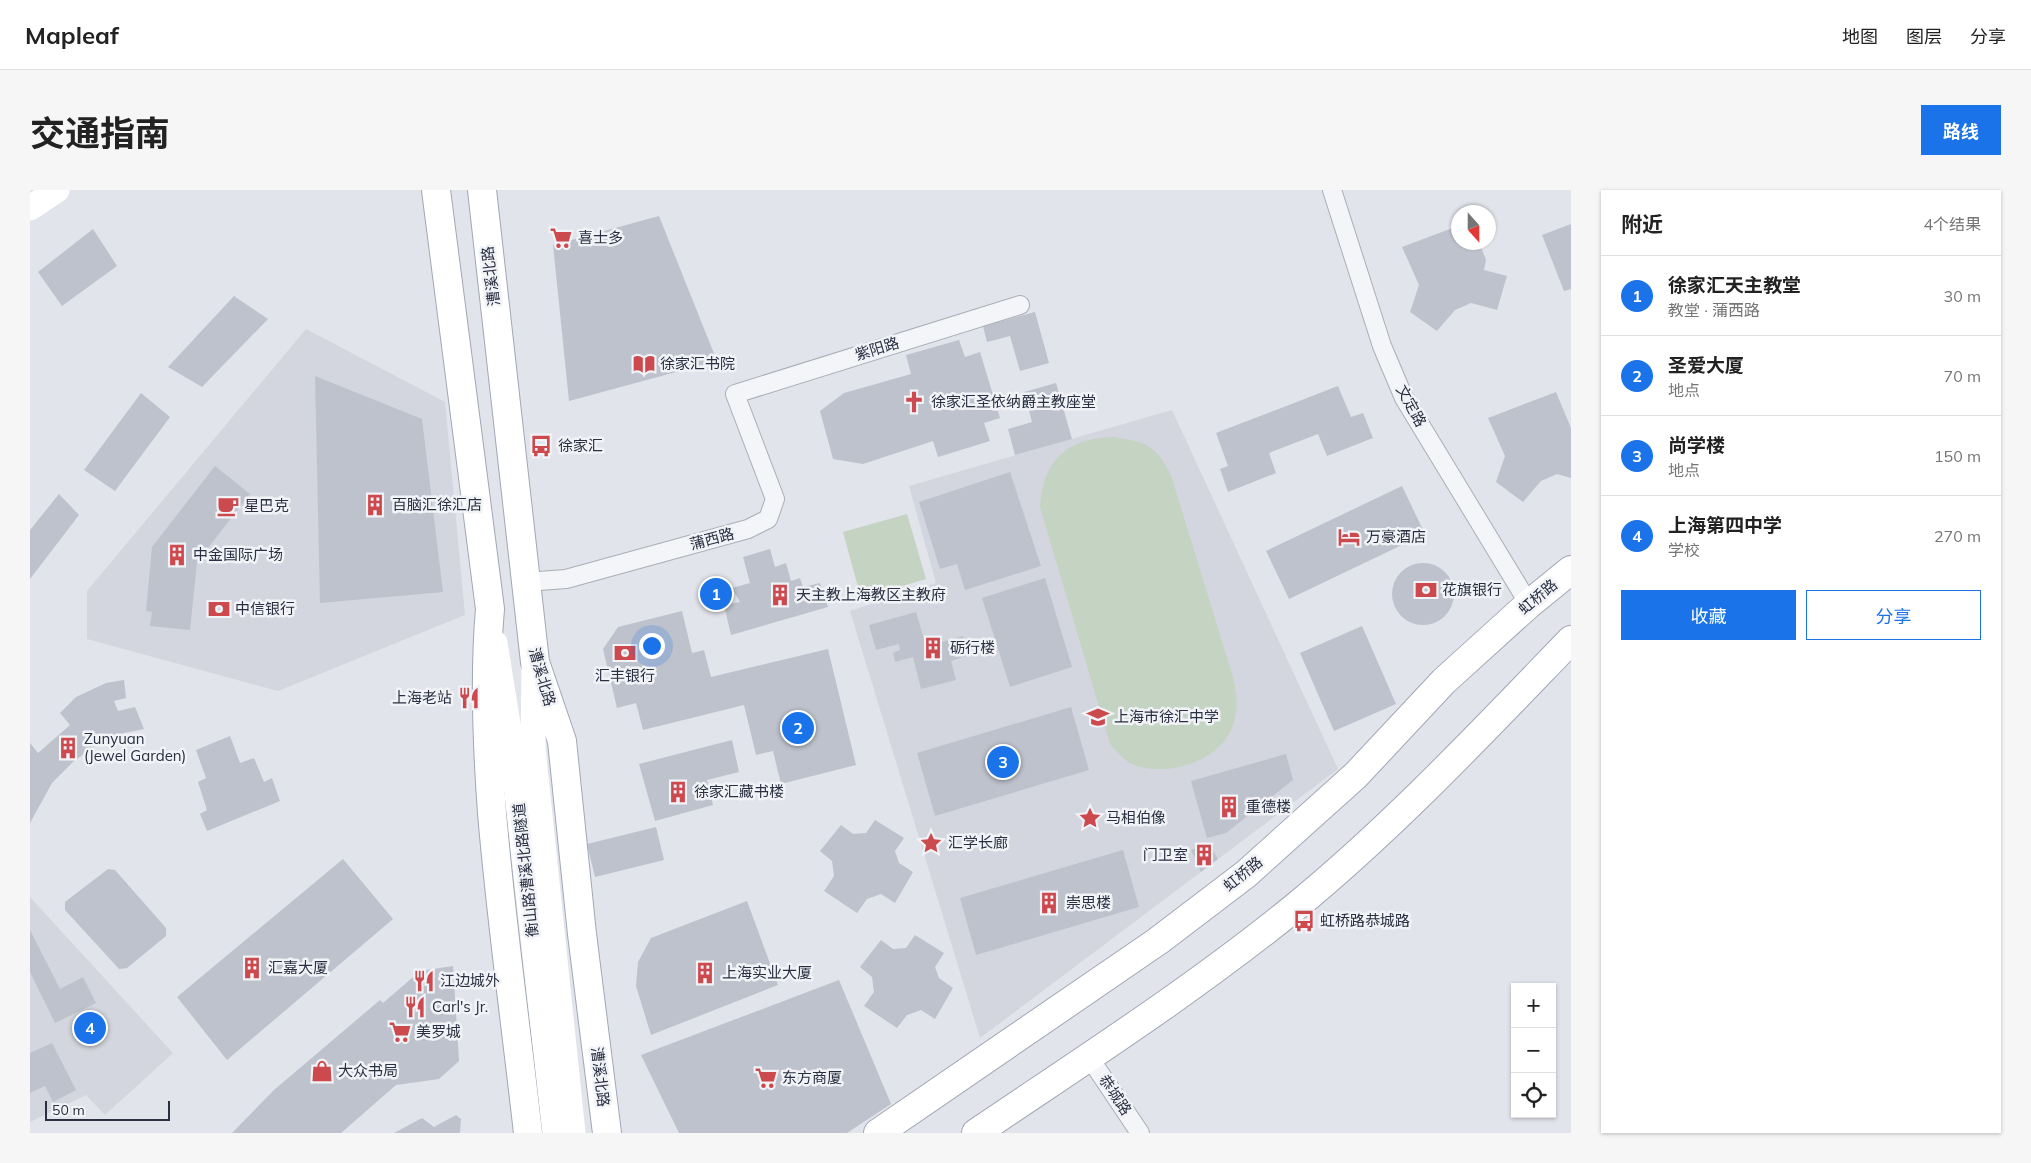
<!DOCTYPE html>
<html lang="zh">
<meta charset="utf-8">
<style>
:root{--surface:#fff;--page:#f6f6f6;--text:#222;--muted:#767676;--line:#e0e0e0;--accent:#1a73e8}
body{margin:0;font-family:Mulish,"Noto Sans SC",sans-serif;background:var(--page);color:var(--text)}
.controls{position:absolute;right:15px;bottom:15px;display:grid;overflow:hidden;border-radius:0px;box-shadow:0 1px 4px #0004}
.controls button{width:45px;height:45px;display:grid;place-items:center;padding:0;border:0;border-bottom:1px solid var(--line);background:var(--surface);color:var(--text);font:25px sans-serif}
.compass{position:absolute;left:1421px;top:15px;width:45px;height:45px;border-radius:50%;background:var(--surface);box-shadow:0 1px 4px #0004;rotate:159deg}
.scale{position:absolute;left:15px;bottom:12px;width:125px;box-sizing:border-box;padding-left:5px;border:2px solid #2a3041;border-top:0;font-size:14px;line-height:18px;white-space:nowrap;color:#2a3041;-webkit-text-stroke:4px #f1f3f7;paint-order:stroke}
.you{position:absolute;left:621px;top:455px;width:18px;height:18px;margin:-12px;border:4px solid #fff;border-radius:50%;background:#1a73e8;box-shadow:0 0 0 8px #1a73e833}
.badge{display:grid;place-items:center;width:32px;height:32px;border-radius:50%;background:var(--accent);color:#fff;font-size:16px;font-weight:700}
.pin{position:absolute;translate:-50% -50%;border:2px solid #fff;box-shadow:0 1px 5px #0006}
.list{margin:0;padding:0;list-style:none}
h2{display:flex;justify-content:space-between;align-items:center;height:65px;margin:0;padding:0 20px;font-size:21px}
h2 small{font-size:16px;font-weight:400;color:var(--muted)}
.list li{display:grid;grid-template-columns:32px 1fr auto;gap:15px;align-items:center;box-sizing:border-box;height:80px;padding:0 20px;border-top:1px solid var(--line)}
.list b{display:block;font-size:19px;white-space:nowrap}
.list p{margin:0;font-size:16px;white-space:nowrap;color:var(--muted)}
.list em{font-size:16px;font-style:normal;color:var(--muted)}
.actions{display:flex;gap:10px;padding:15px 20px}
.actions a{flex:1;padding:11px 0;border:1px solid var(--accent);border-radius:0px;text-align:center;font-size:18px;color:var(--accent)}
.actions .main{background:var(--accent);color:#fff}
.icon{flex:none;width:28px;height:28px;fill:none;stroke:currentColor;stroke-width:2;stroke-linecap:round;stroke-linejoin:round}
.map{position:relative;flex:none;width:1541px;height:943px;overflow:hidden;border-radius:0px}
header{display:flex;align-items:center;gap:30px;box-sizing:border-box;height:70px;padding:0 25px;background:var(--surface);border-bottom:1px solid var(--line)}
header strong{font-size:24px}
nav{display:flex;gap:28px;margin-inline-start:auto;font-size:18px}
.intro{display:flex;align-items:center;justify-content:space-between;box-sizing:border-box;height:120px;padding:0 30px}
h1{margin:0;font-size:35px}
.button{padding:12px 22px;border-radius:0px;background:var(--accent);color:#fff;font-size:18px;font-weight:700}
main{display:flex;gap:30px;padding:0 30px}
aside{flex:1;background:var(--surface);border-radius:0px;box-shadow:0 1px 4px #0004}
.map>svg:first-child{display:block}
.built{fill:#d3d6de}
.green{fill:#c5d3c2}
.building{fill:#bec2cc}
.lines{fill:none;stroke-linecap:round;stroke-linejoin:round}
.street-casing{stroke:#aaaeb7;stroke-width:20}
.primary-casing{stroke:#a1a7b5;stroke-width:30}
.street{stroke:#f4f5f8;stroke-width:18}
.secondary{stroke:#fff;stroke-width:25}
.primary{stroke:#fff;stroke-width:28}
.labels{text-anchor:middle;stroke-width:5;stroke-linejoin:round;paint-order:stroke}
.poi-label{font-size:15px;fill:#2a3041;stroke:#f1f3f7;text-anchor:start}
.street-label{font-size:15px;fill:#2a3041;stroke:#f1f3f7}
</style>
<header>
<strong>Mapleaf</strong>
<nav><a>地图</a><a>图层</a><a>分享</a></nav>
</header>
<div class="intro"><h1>交通指南</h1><a class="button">路线</a></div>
<main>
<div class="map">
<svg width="1541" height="943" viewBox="0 0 1541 943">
<rect width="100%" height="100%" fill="#e1e4ea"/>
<path class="built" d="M 276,139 L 415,212 L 435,425 L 248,501 L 57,449 L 57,401 Z
M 1142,220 L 1308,579 L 950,848 L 820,421 L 906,393 L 879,296 Z
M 0,707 L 143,863 L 75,925 L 56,905 L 0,932 Z"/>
<path class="green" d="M 1083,247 C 1116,252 1126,255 1141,285 L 1203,487 C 1207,505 1209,522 1201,540 C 1187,572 1138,586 1107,576 C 1095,572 1088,563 1080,554 L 1010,317 C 1013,271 1036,248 1083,247 Z
M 877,324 L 896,389 L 831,408 L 813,342 Z"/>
<path class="building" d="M 629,26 L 687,171 L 539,211 L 523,55 Z
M 1541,34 L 1541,99 L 1534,101 L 1512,45 Z
M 1428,36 L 1428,52 L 1449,52 L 1456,70 L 1454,80 L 1477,86 L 1467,120 L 1441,113 L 1425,120 L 1407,141 L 1380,122 L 1389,95 L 1372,57 Z
M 63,39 L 87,76 L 32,116 L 8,82 Z
M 204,106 L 238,129 L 172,197 L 138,177 Z
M 1005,122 L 1019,173 L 990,181 L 980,146 L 957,152 L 953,136 Z
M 929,150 L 935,167 L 950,162 L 970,228 L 954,233 L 960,251 L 908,267 L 903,251 L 833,274 L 803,269 L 790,221 L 814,203 L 881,184 L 876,165 Z
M 285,186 L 392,229 L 413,402 L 290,413 Z
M 1026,193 L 1042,249 L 985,265 L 978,239 L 1002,232 L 994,202 Z
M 1308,196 L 1321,227 L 1333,223 L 1343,248 L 1297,266 L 1288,244 L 1239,263 L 1246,283 L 1198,302 L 1190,279 L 1198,276 L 1186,243 Z
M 1526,202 L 1541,238 L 1541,288 L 1527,284 L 1511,291 L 1493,312 L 1466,292 L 1475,266 L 1458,228 Z
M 111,203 L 140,227 L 85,301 L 54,280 Z
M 185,276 L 220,304 L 167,372 L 160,440 L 120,436 L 122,422 L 116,421 L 122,357 Z
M 980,282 L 1011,376 L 935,400 L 927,374 L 910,379 L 889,312 Z
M 1372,296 L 1395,344 L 1259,409 L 1236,361 Z
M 29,304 L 49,325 L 0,389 L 0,340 Z
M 740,359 L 745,377 L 756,373 L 761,391 L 770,388 L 773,397 L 790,393 L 798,417 L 701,445 L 694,415 L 710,412 L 702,398 L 720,393 L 713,367 Z
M1362 404a31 31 0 1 1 62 0a31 31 0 1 1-62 0Z
M 1015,388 L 1042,477 L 980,497 L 952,408 Z
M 652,421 L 662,463 L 674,460 L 681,487 L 798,459 L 826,575 L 751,594 L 743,561 L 726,565 L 714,515 L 613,540 L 606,513 L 587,518 L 573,459 L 588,437 Z
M 886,422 L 896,456 L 933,446 L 939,465 L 921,471 L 926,490 L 891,499 L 883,467 L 865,472 L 863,463 L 870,460 L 869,454 L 846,460 L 839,435 Z
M 1332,436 L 1366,514 L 1304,541 L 1270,463 Z
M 94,490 L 96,508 L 84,511 L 88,521 L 105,517 L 114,539 L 94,543 L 71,552 L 44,571 L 22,593 L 0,633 L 0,553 L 8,563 L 40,535 L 30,523 L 46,507 L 76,493 Z
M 1041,517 L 1059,580 L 905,626 L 887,563 Z
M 200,546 L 210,573 L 224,568 L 234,592 L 242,588 L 250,611 L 177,641 L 170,624 L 177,620 L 168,592 L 176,588 L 166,560 Z
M 702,550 L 709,582 L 677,590 L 683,615 L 625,631 L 609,574 Z
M 1256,564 L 1263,590 L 1196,643 L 1177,648 L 1161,591 Z
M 845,630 L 874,648 L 865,661 L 869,673 L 883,682 L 865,713 L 851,704 L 837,709 L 827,723 L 794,701 L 804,686 L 802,671 L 790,661 L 811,635 L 823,644 L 836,643 Z
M 626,637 L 634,670 L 565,687 L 557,654 Z
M 1179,654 L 1188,669 L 1171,682 L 1161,660 Z
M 1093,660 L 1109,717 L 946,765 L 930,708 Z
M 313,669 L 363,729 L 197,870 L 147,807 Z
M 78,679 L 85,680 L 136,738 L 136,746 L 97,778 L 89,779 L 35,720 L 35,712 Z
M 717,711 L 748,795 L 621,845 L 606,796 L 608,772 L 621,748 Z
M 0,740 L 30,799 L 53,787 L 66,813 L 25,833 L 0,782 Z
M 885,745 L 914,763 L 905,777 L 909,788 L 923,798 L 905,829 L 891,820 L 877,825 L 867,838 L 834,816 L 844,802 L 842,787 L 830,777 L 851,750 L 863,759 L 876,758 Z
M 423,776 L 429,871 L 409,889 L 366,895 L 311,943 L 202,943 L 244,900 L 350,810 L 353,813 L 390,781 Z
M 809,790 L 861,914 L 817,943 L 649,943 L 611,865 Z
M 22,853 L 46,900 L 23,912 L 15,896 L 0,903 L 0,863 Z
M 426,925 L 431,929 L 430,943 L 364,943 L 392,928 L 404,937 Z"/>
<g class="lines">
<g class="street-casing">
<path id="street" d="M 1302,0 L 1352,156 L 1374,208 L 1499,414
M 495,392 L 536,389 L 718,339 L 738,329 L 745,309 L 705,204 L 990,115
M 1059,867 L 1110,943"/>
</g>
<g class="primary-casing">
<path id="primary" d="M 406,0 L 460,419 C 454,486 457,555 462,623 C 471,730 486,836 498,943
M 452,0 L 505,472 L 532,551 L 552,744 L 577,943
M 848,943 L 1128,751 L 1216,684 L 1326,585 L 1414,491 L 1499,414 L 1541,380
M 946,943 C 1054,870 1163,800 1264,718 C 1363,637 1452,542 1541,450"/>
</g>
<use href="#street" class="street"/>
<path class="secondary" d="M 0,18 L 27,0
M 465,453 L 482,559 L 525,943
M 504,478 L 503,558 L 543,943"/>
<use href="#primary" class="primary"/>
</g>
<defs>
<g id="supermarket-bare" transform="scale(1.725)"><path d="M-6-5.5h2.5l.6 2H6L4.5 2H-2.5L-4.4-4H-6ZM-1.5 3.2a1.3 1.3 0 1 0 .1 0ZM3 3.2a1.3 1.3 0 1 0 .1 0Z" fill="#cc494e" stroke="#f1f3f7" stroke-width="2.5" paint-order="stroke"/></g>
<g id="library-bare" transform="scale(1.725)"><path d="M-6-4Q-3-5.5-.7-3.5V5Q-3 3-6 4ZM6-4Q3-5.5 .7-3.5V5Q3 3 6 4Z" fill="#cc494e" stroke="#f1f3f7" stroke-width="2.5" paint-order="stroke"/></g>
<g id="church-bare" transform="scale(1.725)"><path d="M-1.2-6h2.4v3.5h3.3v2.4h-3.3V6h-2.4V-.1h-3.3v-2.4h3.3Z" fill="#cc494e" stroke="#f1f3f7" stroke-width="2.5" paint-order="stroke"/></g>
<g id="bus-bare" transform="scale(1.725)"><path d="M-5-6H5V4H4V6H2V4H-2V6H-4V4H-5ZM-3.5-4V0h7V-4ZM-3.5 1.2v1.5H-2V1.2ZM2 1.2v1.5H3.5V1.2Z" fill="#cc494e" stroke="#f1f3f7" stroke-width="2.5" paint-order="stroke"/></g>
<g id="building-bare" transform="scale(1.725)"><path d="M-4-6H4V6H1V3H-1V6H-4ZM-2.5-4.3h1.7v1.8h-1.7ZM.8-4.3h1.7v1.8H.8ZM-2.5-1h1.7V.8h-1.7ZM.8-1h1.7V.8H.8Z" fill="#cc494e" stroke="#f1f3f7" stroke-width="2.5" paint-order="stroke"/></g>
<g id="cafe-bare" transform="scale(1.725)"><path d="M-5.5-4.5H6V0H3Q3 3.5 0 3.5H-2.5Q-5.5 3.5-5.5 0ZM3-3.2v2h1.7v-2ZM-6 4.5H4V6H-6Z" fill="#cc494e" stroke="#f1f3f7" stroke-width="2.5" paint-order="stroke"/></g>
<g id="hotel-bare" transform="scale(1.725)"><path d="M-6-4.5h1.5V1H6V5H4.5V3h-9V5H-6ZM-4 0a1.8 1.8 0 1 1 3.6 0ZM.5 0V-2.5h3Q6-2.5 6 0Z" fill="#cc494e" stroke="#f1f3f7" stroke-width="2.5" paint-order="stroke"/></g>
<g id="bank-bare" transform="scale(1.725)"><path d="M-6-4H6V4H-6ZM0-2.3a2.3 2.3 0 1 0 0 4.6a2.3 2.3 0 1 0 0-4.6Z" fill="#cc494e" stroke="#f1f3f7" stroke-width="2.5" paint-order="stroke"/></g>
<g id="restaurant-bare" transform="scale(1.725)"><path d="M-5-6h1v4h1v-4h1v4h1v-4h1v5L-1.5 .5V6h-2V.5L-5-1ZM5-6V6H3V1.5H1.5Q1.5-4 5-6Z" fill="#cc494e" stroke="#f1f3f7" stroke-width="2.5" paint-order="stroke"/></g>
<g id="school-bare" transform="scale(1.725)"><path d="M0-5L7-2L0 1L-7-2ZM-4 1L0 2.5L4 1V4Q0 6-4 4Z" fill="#cc494e" stroke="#f1f3f7" stroke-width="2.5" paint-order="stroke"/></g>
<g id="sight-bare" transform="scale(1.725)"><path d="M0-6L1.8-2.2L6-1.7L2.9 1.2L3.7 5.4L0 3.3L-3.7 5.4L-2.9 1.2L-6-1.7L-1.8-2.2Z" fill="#cc494e" stroke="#f1f3f7" stroke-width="2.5" paint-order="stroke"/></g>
<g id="shop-bare" transform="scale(1.725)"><path d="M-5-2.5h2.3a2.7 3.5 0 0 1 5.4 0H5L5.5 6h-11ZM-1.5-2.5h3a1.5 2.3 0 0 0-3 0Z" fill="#cc494e" stroke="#f1f3f7" stroke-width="2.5" paint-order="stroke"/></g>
</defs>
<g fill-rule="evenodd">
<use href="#supermarket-bare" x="531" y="48"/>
<use href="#library-bare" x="614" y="174"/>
<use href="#church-bare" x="884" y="212"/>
<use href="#bus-bare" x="511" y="256"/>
<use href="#building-bare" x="345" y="315"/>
<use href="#cafe-bare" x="198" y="316"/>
<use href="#hotel-bare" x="1319" y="347"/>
<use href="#building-bare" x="147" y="365"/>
<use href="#bank-bare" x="1396" y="400"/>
<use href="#building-bare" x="750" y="405"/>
<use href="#bank-bare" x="189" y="419"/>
<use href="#building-bare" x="903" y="458"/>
<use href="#bank-bare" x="595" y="463"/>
<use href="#restaurant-bare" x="439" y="508"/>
<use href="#school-bare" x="1068" y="527"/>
<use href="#building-bare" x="38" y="558"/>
<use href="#building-bare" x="648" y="602"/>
<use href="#building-bare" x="1199" y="617"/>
<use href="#sight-bare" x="1060" y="628"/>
<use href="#sight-bare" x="901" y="653"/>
<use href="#building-bare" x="1174" y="665"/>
<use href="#building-bare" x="1019" y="713"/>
<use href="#bus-bare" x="1274" y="731"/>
<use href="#building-bare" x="222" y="778"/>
<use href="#building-bare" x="675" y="783"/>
<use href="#restaurant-bare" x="394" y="791"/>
<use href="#restaurant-bare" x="385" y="817"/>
<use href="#supermarket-bare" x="370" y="842"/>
<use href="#shop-bare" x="292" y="881"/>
<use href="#supermarket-bare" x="736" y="888"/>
</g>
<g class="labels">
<g class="poi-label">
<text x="548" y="53">喜士多</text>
<text x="630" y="179">徐家汇书院</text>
<text x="901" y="217">徐家汇圣依纳爵主教座堂</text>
<text x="528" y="261">徐家汇</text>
<text x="362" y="320">百脑汇徐汇店</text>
<text x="214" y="321">星巴克</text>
<text x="1336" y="352">万豪酒店</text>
<text x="163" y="370">中金国际广场</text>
<text x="1412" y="405">花旗银行</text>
<text x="766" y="410">天主教上海教区主教府</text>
<text x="205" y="424">中信银行</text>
<text x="920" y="463">砺行楼</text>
<text x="595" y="491" text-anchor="middle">汇丰银行</text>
<text x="422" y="513" text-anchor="end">上海老站</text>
<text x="1084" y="532">上海市徐汇中学</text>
<text x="54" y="554">Zunyuan<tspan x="54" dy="17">(Jewel Garden)</tspan></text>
<text x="664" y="607">徐家汇藏书楼</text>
<text x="1216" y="622">重德楼</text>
<text x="1076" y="633">马相伯像</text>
<text x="918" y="658">汇学长廊</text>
<text x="1158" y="670" text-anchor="end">门卫室</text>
<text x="1036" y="718">崇思楼</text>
<text x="1290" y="736">虹桥路恭城路</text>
<text x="238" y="783">汇嘉大厦</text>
<text x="692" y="788">上海实业大厦</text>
<text x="410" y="796">江边城外</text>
<text x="402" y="822">Carl's Jr.</text>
<text x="386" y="847">美罗城</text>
<text x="308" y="886">大众书局</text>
<text x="752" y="893">东方商厦</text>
</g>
<g class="street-label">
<text transform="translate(461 86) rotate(-97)" y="5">漕溪北路</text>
<text transform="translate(847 159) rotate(-17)" y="5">紫阳路</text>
<text transform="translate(1381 216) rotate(61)" y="5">文定路</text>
<text transform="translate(682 349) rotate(-15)" y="5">蒲西路</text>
<text transform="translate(1508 407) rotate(-40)" y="5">虹桥路</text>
<text transform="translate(512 487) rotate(74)" y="5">漕溪北路</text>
<text transform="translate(496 680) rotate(-96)" y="5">衡山路漕溪北路隧道</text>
<text transform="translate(1213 684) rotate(-39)" y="5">虹桥路</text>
<text transform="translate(570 887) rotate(83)" y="5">漕溪北路</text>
<text transform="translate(1085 905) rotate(56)" y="5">恭城路</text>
</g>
</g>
</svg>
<div class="controls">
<button>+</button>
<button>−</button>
<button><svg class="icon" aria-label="locate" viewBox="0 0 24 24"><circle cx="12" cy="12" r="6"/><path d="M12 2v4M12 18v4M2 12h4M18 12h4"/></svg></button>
</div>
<svg class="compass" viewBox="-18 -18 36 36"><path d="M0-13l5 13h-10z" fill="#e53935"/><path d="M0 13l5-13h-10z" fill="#767676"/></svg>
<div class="scale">50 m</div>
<div class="you"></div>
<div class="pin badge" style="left:686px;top:404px">1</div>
<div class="pin badge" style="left:768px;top:538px">2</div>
<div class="pin badge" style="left:973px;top:572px">3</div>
<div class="pin badge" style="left:60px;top:838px">4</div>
</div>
<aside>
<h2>附近<small>4个结果</small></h2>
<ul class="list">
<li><span class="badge">1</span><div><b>徐家汇天主教堂</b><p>教堂 · 蒲西路</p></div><em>30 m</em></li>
<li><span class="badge">2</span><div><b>圣爱大厦</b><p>地点</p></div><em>70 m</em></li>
<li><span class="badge">3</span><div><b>尚学楼</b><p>地点</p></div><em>150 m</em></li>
<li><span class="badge">4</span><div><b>上海第四中学</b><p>学校</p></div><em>270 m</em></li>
</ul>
<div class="actions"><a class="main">收藏</a><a>分享</a></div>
</aside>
</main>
